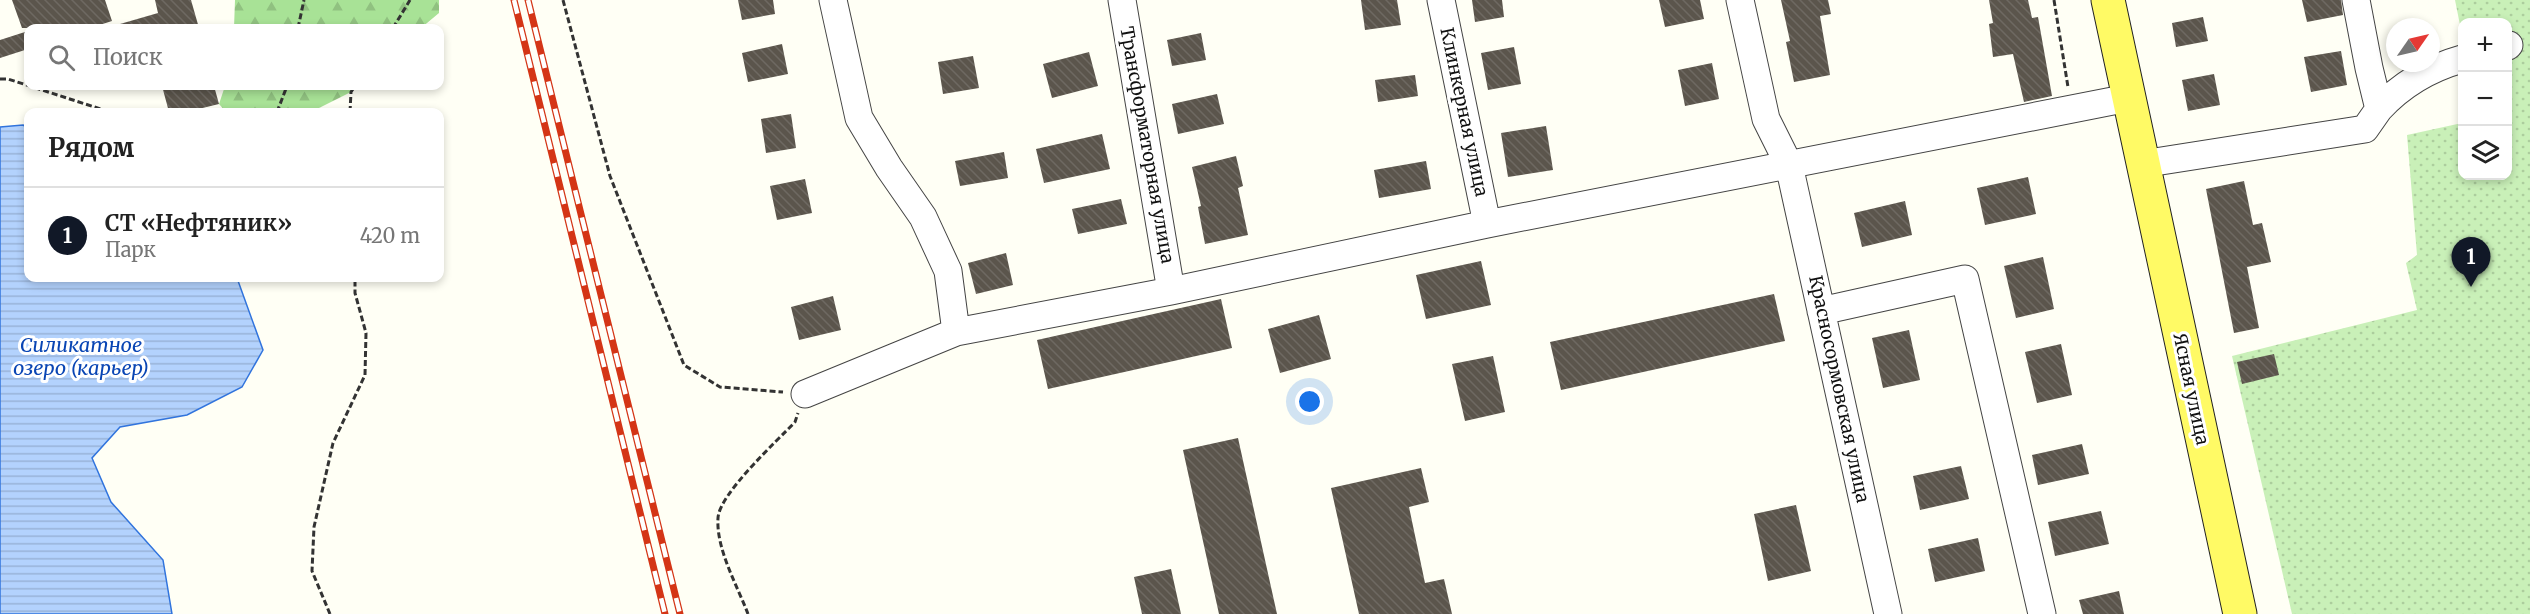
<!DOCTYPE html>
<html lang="ru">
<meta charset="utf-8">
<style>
:root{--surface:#fff;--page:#f2f2f2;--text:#222;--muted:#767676;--line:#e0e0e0;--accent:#111827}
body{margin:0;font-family:Merriweather,serif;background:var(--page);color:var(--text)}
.controls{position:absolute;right:18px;top:18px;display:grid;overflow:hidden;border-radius:12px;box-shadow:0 3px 9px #0003}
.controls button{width:54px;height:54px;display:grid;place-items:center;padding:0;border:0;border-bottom:2px solid var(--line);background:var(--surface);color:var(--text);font:30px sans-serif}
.compass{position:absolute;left:2386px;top:18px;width:54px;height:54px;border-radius:50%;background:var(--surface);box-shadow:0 3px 9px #0003;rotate:56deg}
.you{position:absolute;left:1310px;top:402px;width:21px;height:21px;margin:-15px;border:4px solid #fff;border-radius:50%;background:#1a73e8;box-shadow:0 0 0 9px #1a73e833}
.badge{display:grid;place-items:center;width:39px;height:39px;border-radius:50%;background:var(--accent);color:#fff;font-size:20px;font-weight:700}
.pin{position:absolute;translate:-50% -50px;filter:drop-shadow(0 2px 3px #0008)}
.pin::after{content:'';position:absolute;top:32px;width:21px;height:18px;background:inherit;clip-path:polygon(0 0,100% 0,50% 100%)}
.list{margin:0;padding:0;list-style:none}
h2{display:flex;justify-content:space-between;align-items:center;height:78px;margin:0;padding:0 24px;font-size:26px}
h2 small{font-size:20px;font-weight:400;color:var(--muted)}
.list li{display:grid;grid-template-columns:39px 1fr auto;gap:18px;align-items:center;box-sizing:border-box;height:96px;padding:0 24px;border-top:2px solid var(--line)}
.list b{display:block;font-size:22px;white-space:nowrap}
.list p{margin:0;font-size:20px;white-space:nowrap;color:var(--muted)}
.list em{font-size:20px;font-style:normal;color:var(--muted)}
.icon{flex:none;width:33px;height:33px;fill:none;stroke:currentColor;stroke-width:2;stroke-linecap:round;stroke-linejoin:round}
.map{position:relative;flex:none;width:2530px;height:614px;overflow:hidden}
.search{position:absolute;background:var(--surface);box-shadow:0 3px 9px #0003;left:24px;top:24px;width:420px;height:66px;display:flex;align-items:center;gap:15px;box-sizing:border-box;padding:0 21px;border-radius:12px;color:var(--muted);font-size:22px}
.panel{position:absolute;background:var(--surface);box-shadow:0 3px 9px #0003;left:24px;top:108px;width:420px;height:174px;border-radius:12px}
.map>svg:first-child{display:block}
.forest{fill:url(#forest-firs)}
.park{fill:url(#park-dots)}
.water{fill:url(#water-rules);stroke:#3174dd;stroke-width:1.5}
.building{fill:url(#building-back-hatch)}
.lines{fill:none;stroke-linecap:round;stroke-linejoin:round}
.minor-casing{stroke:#444;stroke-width:29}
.major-casing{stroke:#222;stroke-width:35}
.path{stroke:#333;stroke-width:3;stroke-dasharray:6 3;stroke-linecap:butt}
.minor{stroke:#fff;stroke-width:27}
.major{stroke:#fffa65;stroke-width:33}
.rail-casing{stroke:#d43516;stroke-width:7}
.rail{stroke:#fff;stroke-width:4.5;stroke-dasharray:14;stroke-linecap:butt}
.labels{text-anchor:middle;stroke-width:6;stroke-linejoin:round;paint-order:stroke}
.street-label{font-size:18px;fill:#111;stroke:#fff}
.water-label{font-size:20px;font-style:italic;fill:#0945b4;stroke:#fff}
</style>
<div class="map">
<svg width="2530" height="614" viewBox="0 0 2530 614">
<defs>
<pattern id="forest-firs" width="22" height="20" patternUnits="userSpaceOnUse" patternTransform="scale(1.5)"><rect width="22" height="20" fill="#a8e296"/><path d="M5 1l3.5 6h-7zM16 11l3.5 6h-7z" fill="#90c180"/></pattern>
<pattern id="park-dots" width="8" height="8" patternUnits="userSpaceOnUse" patternTransform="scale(1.5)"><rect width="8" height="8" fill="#c9f0b8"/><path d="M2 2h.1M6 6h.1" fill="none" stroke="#accd9d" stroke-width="1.8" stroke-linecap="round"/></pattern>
<pattern id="water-rules" width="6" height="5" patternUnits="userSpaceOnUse" patternTransform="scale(1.5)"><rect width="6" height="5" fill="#b3d2fd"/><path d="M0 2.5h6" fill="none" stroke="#99b3d8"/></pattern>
<pattern id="building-back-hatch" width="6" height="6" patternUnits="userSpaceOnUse" patternTransform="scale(1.5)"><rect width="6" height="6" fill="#5b554c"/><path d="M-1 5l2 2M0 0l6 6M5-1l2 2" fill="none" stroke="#6e6962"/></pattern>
</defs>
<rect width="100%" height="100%" fill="#fffff5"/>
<path class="forest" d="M 235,0 L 439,0 L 439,13 L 421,28 L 234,28 Z
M 225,86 L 358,86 L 351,92 L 311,112 L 226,112 L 219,104 Z"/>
<path class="park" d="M 2455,0 L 2530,0 L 2530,614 L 2292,614 L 2232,356 L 2417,310 L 2406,263 L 2417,255 L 2407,135 L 2462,123 L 2462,176 L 2508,176 L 2508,22 L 2462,22 L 2462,35 Z"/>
<path class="water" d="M 23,125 L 28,128 L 28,278 L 237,278 L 263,350 L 242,387 L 187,415 L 120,427 L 92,458 L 111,502 L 163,560 L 172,614 L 0,614 L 0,127 Z"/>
<path class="building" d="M 12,0 L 105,0 L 112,21 L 90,28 L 22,28 Z
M 155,0 L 191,0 L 199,28 L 120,28 L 120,24 L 158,13 Z
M 738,0 L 773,0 L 775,14 L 742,20 Z
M 1361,0 L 1397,0 L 1401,25 L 1365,30 Z
M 1472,0 L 1502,0 L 1504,17 L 1475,22 Z
M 1659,0 L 1700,0 L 1704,19 L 1665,27 Z
M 1781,0 L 1828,0 L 1831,14 L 1820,16 L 1830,75 L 1794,82 L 1786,42 L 1790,41 Z
M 1989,0 L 2028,0 L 2032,18 L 2038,17 L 2052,96 L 2024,102 L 2013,54 L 1993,57 L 1989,24 L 1993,23 Z
M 2302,0 L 2341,0 L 2343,15 L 2307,22 Z
M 2203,17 L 2208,41 L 2176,47 L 2172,23 Z
M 28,31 L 28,49 L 0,58 L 0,40 Z
M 1201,33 L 1206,60 L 1172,66 L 1167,40 Z
M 782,44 L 788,74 L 748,82 L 742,53 Z
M 1514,47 L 1521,84 L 1488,90 L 1481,53 Z
M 2341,51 L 2347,85 L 2311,92 L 2304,57 Z
M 1089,52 L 1098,86 L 1052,98 L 1043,64 Z
M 973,56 L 979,88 L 943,94 L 938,62 Z
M 1712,63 L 1719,99 L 1685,106 L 1678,70 Z
M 2214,74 L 2220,105 L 2188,111 L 2182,80 Z
M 1415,75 L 1418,96 L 1378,102 L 1375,80 Z
M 162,86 L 214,86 L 219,104 L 186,112 L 169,112 Z
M 1217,94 L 1224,124 L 1178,134 L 1172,104 Z
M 791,114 L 796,148 L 766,153 L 761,119 Z
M 1546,126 L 1553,170 L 1508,177 L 1501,133 Z
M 1102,134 L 1110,169 L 1044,183 L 1036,149 Z
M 1004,152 L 1008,178 L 960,186 L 955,161 Z
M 1236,156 L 1243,186 L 1238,188 L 1248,235 L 1205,244 L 1198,207 L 1201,206 L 1192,167 Z
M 1426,161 L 1431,189 L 1379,198 L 1374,170 Z
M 2028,177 L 2036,214 L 1985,225 L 1977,188 Z
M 805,179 L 812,213 L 777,220 L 770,186 Z
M 2244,181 L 2253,225 L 2262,223 L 2271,262 L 2247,267 L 2259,328 L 2234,333 L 2206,189 Z
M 1121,199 L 1127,224 L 1078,234 L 1072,209 Z
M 1905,201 L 1912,235 L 1862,247 L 1854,213 Z
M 1006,253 L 1013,285 L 976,294 L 968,263 Z
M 2043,257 L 2054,309 L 2016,318 L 2004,266 Z
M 1481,261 L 1491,305 L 1426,319 L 1416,275 Z
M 1774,294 L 1785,341 L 1561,390 L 1550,342 Z
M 833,296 L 841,330 L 799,340 L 791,307 Z
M 1221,299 L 1232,348 L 1048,389 L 1037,340 Z
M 1319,315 L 1331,359 L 1280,373 L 1268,329 Z
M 1909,330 L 1920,380 L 1883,388 L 1872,338 Z
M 2061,344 L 2072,395 L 2037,403 L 2025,352 Z
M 2274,354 L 2279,375 L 2242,384 L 2237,362 Z
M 1493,356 L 1505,412 L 1465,421 L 1452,364 Z
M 1238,438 L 1277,614 L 1219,614 L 1183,450 Z
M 2082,444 L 2089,474 L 2038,485 L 2032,455 Z
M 1961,466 L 1969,499 L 1920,510 L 1913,476 Z
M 1421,468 L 1429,502 L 1409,507 L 1425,583 L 1444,579 L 1452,614 L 1359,614 L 1331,488 Z
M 1796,505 L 1811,571 L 1768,581 L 1754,514 Z
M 2101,511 L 2109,544 L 2055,556 L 2048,522 Z
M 1978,538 L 1985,571 L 1935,582 L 1928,549 Z
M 1171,569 L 1181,614 L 1142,614 L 1134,577 Z
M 2119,591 L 2124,614 L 2083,614 L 2079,600 Z"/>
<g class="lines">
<g class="minor-casing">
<path id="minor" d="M 833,0 L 859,118 L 889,168 L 923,217 L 948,271 L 956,332
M 1122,0 L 1171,291
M 1441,0 L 1487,224
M 1740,0 L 1766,119 L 1789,165 L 1888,614
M 2508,46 L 2509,45
M 2379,109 C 2402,84 2430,68 2462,59
M 2142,164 L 2365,129 L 2379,109 L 2369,68 L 2356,0
M 1821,311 L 1965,279 L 2042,614
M 805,394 L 956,332 L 1171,291 L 1487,224 L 2128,98"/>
</g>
<g class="major-casing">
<path id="major" d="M 2108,0 L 2240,614"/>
</g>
<path class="path" d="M 563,0 L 610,176 L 684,365 L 720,387 L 783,392
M 2054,0 L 2068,87
M 298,28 L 304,0
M 393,28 L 410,0
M 0,79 L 8,79 L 110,112
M 277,112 L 287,86
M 350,112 L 351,92 L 355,86
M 330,614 L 312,571 L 314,527 L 333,443 L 365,375 L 366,333 L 355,293 L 355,278
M 748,614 C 737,585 716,549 718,518 C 719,494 778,440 795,422 L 798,413"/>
<use href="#minor" class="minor"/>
<use href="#major" class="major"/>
<g class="rail-casing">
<path id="rail" d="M 514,0 L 665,614
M 528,0 L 680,614"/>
</g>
<use href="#rail" class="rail"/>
</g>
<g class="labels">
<g class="street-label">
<text transform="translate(1464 112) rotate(78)" y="6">Клинкерная улица</text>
<text transform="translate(1147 145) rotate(80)" y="6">Трансформаторная улица</text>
<text transform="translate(1839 389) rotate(78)" y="6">Красносормовская улица</text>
<text transform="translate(2191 389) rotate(78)" y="6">Ясная улица</text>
</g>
<g class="water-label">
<text x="81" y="352">Силикатное<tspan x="81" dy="23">озеро (карьер)</tspan></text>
</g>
</g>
</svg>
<div class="controls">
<button>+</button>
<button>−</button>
<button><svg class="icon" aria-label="layers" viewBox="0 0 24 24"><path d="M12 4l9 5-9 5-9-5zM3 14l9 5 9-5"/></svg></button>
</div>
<svg class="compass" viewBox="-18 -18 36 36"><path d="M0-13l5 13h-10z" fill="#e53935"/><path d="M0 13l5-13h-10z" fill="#767676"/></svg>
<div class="you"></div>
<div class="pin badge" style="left:2471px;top:287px">1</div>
<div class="search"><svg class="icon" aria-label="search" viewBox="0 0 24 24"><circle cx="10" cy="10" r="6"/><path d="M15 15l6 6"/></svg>Поиск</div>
<section class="panel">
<h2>Рядом<small></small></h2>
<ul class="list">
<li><span class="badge">1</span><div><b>СТ «Нефтяник»</b><p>Парк</p></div><em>420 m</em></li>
</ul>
</section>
</div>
